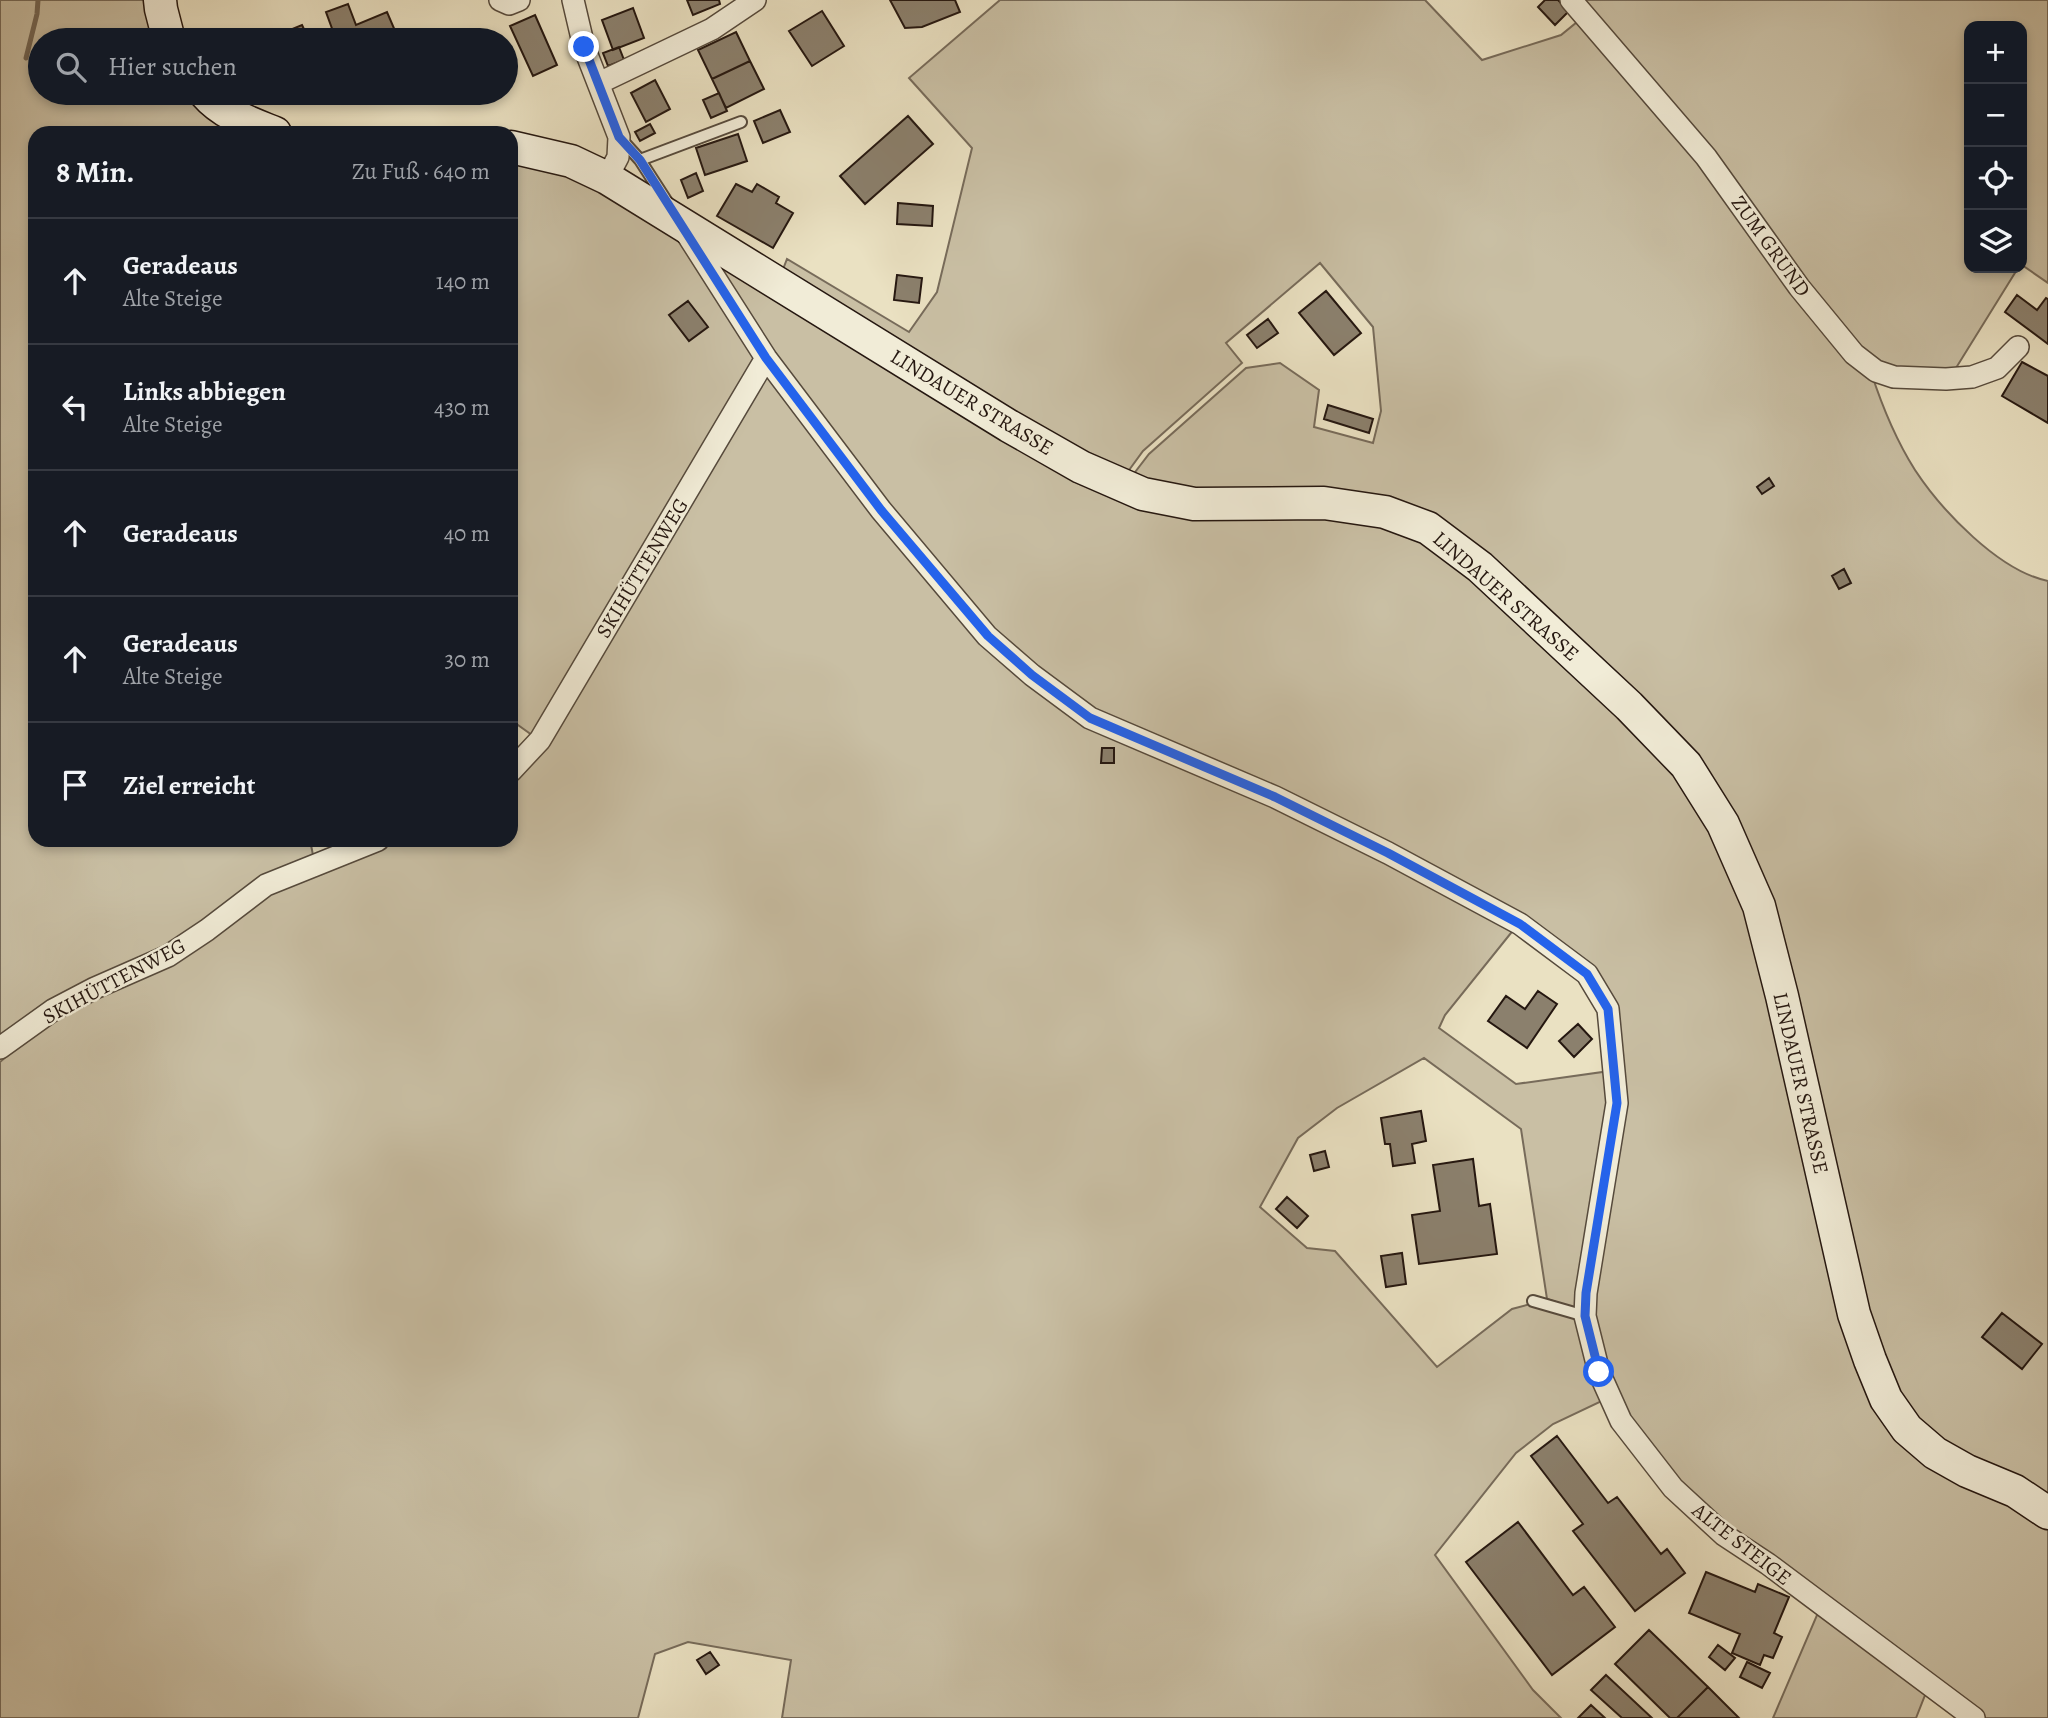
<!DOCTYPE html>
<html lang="de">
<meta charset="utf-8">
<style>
:root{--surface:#171b24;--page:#20242c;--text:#f1f3f6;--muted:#9ea1a6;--line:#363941}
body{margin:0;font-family:Alegreya,serif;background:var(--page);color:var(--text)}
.controls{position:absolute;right:21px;top:21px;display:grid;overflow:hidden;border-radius:14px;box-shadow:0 4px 10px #0003}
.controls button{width:63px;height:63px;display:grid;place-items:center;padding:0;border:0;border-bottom:2px solid var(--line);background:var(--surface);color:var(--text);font:35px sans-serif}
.stop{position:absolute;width:21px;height:21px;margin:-16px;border:5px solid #2563eb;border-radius:50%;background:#fff}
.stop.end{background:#2563eb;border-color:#fff;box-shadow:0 2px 7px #0008}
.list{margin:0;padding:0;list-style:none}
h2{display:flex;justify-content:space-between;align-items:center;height:91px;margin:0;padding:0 28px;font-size:30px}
h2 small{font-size:23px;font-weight:400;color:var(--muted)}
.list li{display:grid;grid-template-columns:46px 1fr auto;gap:21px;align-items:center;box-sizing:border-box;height:126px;padding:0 28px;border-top:2px solid var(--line)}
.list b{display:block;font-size:26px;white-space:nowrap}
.list p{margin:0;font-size:23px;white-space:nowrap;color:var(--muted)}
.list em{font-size:23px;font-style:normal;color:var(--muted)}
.icon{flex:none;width:38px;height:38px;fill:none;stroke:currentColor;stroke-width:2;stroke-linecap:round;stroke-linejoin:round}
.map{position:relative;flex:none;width:2048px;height:1718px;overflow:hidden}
.search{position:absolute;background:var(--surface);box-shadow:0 4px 10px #0003;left:28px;top:28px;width:490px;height:77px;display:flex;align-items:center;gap:18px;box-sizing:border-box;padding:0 24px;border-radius:38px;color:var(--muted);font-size:26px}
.panel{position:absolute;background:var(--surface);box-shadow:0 4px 10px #0003;left:28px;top:126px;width:490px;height:721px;border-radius:21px}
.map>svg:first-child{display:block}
.green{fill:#c9bfa4;stroke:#776b5a;stroke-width:2}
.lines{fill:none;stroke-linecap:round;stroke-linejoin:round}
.stream{stroke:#736756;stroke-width:5}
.building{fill:#8b806d;stroke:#251710;stroke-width:2}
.lane-casing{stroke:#564a3c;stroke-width:14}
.street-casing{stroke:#564a3c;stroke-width:24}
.secondary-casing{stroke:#251710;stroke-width:35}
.lane{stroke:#f1ecd7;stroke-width:10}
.street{stroke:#f1ecd7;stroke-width:21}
.secondary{stroke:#f1ecd7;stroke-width:32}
.route{stroke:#2563eb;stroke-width:9}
.labels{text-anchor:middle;stroke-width:5;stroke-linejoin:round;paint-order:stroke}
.street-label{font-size:21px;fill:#251710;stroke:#f1ecd7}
</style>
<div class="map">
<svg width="2048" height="1718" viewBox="0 0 2048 1718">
<rect width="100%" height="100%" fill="#eae1c2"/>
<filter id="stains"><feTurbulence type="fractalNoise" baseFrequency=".00286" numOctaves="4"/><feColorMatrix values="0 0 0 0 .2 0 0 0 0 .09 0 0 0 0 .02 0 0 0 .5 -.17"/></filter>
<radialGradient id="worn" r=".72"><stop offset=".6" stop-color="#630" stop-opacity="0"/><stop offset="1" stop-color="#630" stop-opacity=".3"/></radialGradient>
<path class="green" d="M 0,0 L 153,0 L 162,40 L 40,40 L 40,93 L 195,93 L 250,133 L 35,133 L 35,840 L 310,840 L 314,860 L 369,840 L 511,840 L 511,766 L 536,738 L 511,720 L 511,156 L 568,170 L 678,232 L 760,358 L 1029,678 L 1515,928 L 1445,1015 L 1439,1028 L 1516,1084 L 1610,1071 L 1613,1102 L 1580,1310 L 1547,1299 L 1521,1129 L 1424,1058 L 1337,1108 L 1298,1138 L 1260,1207 L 1307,1248 L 1335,1251 L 1437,1367 L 1512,1309 L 1534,1303 L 1581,1318 L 1606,1399 L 1553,1424 L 1516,1453 L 1435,1555 L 1533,1690 L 1561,1718 L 782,1718 L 791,1660 L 688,1642 L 655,1654 L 638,1718 L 0,1718 L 0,1062 L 16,1048 L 0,1037 Z
M 1000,0 L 1425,0 L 1482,60 L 1561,35 L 1582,18 L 1871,372 C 1882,406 1896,440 1915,470 C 1942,511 1999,571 2048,581 L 2048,1504 L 1968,1461 L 1917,1421 L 1876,1352 L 1731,821 L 1429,519 L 1196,495 L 1129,480 L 1149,454 L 1246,368 L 1280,363 L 1319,390 L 1314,427 L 1373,443 L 1381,411 L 1373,327 L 1320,263 L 1226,343 L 1242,363 L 1143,451 L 1124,477 L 780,277 L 787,259 L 909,332 L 937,292 L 972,148 L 909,78 Z
M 1575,0 L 2048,0 L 2048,283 L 2022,265 L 2022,26 L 1969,26 L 1969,268 L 2018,268 L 1951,376 L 1877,367 Z
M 702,249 L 1076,478 L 1324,513 L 1426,537 L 1678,770 L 1753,909 L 1876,1404 L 2048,1524 L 2048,1718 L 1980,1718 L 1827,1603 L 1677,1485 L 1624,1420 L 1590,1316 L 1596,1276 L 1613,1010 L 1560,947 L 1092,713 L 1033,672 L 884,507 Z
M 1820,1608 L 1927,1690 L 1916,1718 L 1773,1718 Z"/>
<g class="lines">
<path class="stream" d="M 26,58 L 37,14 L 38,0"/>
</g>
<path class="building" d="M 687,0 L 719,0 L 720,4 L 693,15 Z
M 890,0 L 955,0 L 960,12 L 922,27 L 905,28 Z
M 1545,0 L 1558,0 L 1569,11 L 1555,25 L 1538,7 Z
M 348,4 L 356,25 L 387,12 L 399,40 L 332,40 L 330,36 L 334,34 L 326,12 Z
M 633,8 L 644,38 L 613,50 L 602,20 Z
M 822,11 L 844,46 L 812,66 L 789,31 Z
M 535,15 L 557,65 L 533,76 L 510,26 Z
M 302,25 L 309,40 L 283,40 L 280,34 Z
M 736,32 L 750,61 L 712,79 L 698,50 Z
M 619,47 L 624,60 L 608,66 L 603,53 Z
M 750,61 L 764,89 L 726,108 L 712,79 Z
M 655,80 L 670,109 L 646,122 L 631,93 Z
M 719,93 L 727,111 L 711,118 L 703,100 Z
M 780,110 L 790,132 L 763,143 L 754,121 Z
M 908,116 L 933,144 L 865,204 L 840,176 Z
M 650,124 L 655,133 L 640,141 L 635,132 Z
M 738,134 L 747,161 L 705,175 L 696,148 Z
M 696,173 L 703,191 L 688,198 L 681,180 Z
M 736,184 L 752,192 L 757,184 L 779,197 L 776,203 L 793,213 L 773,248 L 717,216 Z
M 898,203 L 933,206 L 932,226 L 897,224 Z
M 897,275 L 922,278 L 919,303 L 894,300 Z
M 1326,291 L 1361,333 L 1334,355 L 1299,313 Z
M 2017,295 L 2037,310 L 2046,298 L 2048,299 L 2048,344 L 2005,312 Z
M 688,301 L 708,327 L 689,341 L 669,315 Z
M 1268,319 L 1278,333 L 1257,348 L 1247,335 Z
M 2022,362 L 2048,376 L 2048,423 L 2002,396 Z
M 1328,405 L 1373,419 L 1369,433 L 1324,419 Z
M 1769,478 L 1774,486 L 1762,494 L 1757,487 Z
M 1844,569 L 1851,583 L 1839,589 L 1832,576 Z
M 1102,748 L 1114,748 L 1114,763 L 1101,763 Z
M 1538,991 L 1557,1004 L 1527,1048 L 1488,1021 L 1506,996 L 1525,1009 Z
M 1578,1024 L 1592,1039 L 1574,1057 L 1559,1041 Z
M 1421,1111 L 1426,1141 L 1412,1144 L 1415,1163 L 1393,1166 L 1390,1144 L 1385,1144 L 1381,1118 Z
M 1325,1151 L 1329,1167 L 1314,1171 L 1310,1155 Z
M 1473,1159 L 1479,1206 L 1490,1204 L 1497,1254 L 1419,1264 L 1412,1215 L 1440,1211 L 1433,1165 Z
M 1287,1197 L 1308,1216 L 1297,1228 L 1276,1209 Z
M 1402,1253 L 1406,1284 L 1386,1287 L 1381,1256 Z
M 2002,1313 L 2042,1344 L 2022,1369 L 1982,1337 Z
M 1557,1436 L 1608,1503 L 1617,1497 L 1661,1554 L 1667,1549 L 1685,1573 L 1635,1611 L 1573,1531 L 1583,1524 L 1531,1456 Z
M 1518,1522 L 1573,1595 L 1584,1587 L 1615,1627 L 1552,1675 L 1466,1562 Z
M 1706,1572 L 1755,1592 L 1758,1584 L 1789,1597 L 1774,1633 L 1782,1637 L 1773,1658 L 1764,1655 L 1760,1665 L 1732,1653 L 1740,1634 L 1689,1613 Z
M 1649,1630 L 1708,1687 L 1677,1718 L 1670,1718 L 1615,1664 Z
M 1718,1645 L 1735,1658 L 1725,1670 L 1709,1657 Z
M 710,1652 L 719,1665 L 706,1674 L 697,1660 Z
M 1747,1662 L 1770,1673 L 1762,1688 L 1740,1677 Z
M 1606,1675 L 1652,1718 L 1622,1718 L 1591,1690 Z
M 1708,1687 L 1739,1718 L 1677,1718 Z
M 1591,1705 L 1605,1718 L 1578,1718 Z"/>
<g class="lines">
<g class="lane-casing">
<path id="lane" d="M 621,139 L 640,160 L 669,205
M 640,160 L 741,122
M 1533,1301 L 1585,1316"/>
</g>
<g class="street-casing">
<path id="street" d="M 500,0 L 509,4 L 519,0
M 573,0 L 584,47 L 619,137 L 618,157 L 607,178
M 1571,0 L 1706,157 L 1799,287 L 1854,354 L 1876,371 L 1894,377 L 1946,379 L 1972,377 L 1997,368 L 2018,347
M 599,83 L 712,29 L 755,0
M 685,231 L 766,358 L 881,510 L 987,636 L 1032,675 L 1090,718 L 1275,797 L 1388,853 L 1520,924 L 1587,974 L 1608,1009 L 1617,1103 L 1586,1293 L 1585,1316 L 1599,1372 L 1621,1421 L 1673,1488 L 1724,1535 L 1768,1564 L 1974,1718
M 511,771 L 540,740 L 766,358
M 0,1048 L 53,1010 L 95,988 L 168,956 L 207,930 L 266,885 L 378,840"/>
</g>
<g class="secondary-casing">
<path id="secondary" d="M 160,0 L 161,9 L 169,40
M 205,93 C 223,114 250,123 275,133
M 511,147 L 571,161 L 607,178 L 1009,426 L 1081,467 L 1143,494 L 1194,504 L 1324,503 L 1385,512 L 1428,528 L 1480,567 L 1629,706 L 1686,765 L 1723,824 L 1759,906 L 1782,996 L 1854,1314 L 1870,1360 L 1886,1399 L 1907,1429 L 1935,1453 L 1967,1471 L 2015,1491 L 2048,1513"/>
</g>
<use href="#lane" class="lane"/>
<use href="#street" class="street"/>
<use href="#secondary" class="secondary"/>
</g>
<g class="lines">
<path class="route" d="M 584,47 L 619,137 L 640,160 L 766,358 L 881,510 L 988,636 L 1032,675 L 1090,718 L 1275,797 L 1388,853 L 1520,924 L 1587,974 L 1608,1009 L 1617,1103 L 1586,1293 L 1585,1316 L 1599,1372"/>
</g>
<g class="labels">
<g class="street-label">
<text transform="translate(1771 246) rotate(54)" y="7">ZUM GRUND</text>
<text transform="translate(972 402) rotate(31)" y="7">LINDAUER STRASSE</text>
<text transform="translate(642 568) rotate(-59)" y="7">SKIHÜTTENWEG</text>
<text transform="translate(1506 596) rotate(41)" y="7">LINDAUER STRASSE</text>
<text transform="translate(114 981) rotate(-28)" y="7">SKIHÜTTENWEG</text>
<text transform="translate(1801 1083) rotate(77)" y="7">LINDAUER STRASSE</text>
<text transform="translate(1742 1544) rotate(38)" y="7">ALTE STEIGE</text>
</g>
</g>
<rect width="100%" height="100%" filter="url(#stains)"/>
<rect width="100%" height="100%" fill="url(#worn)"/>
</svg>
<div class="controls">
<button>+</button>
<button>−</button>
<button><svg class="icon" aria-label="locate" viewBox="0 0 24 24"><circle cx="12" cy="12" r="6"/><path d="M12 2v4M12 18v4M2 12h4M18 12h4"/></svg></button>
<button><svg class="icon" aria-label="layers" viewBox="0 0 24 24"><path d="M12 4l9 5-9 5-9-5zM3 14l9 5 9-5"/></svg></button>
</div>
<div class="stop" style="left:1599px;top:1372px"></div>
<div class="stop end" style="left:584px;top:47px"></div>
<div class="search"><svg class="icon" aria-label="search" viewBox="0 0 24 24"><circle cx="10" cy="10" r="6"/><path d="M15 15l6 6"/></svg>Hier suchen</div>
<section class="panel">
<h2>8 Min.<small>Zu Fuß · 640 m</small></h2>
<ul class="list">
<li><svg class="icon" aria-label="ahead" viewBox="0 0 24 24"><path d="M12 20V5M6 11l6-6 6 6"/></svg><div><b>Geradeaus</b><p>Alte Steige</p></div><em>140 m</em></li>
<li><svg class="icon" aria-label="left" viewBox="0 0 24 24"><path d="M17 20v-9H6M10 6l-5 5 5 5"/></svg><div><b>Links abbiegen</b><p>Alte Steige</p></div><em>430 m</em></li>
<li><svg class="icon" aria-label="ahead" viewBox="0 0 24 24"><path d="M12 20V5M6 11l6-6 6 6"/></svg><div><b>Geradeaus</b></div><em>40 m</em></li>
<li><svg class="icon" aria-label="ahead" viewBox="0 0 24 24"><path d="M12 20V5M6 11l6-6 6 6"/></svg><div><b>Geradeaus</b><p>Alte Steige</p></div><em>30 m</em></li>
<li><svg class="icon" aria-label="arrive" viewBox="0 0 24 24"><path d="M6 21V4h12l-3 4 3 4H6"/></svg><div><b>Ziel erreicht</b></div></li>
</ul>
</section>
</div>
